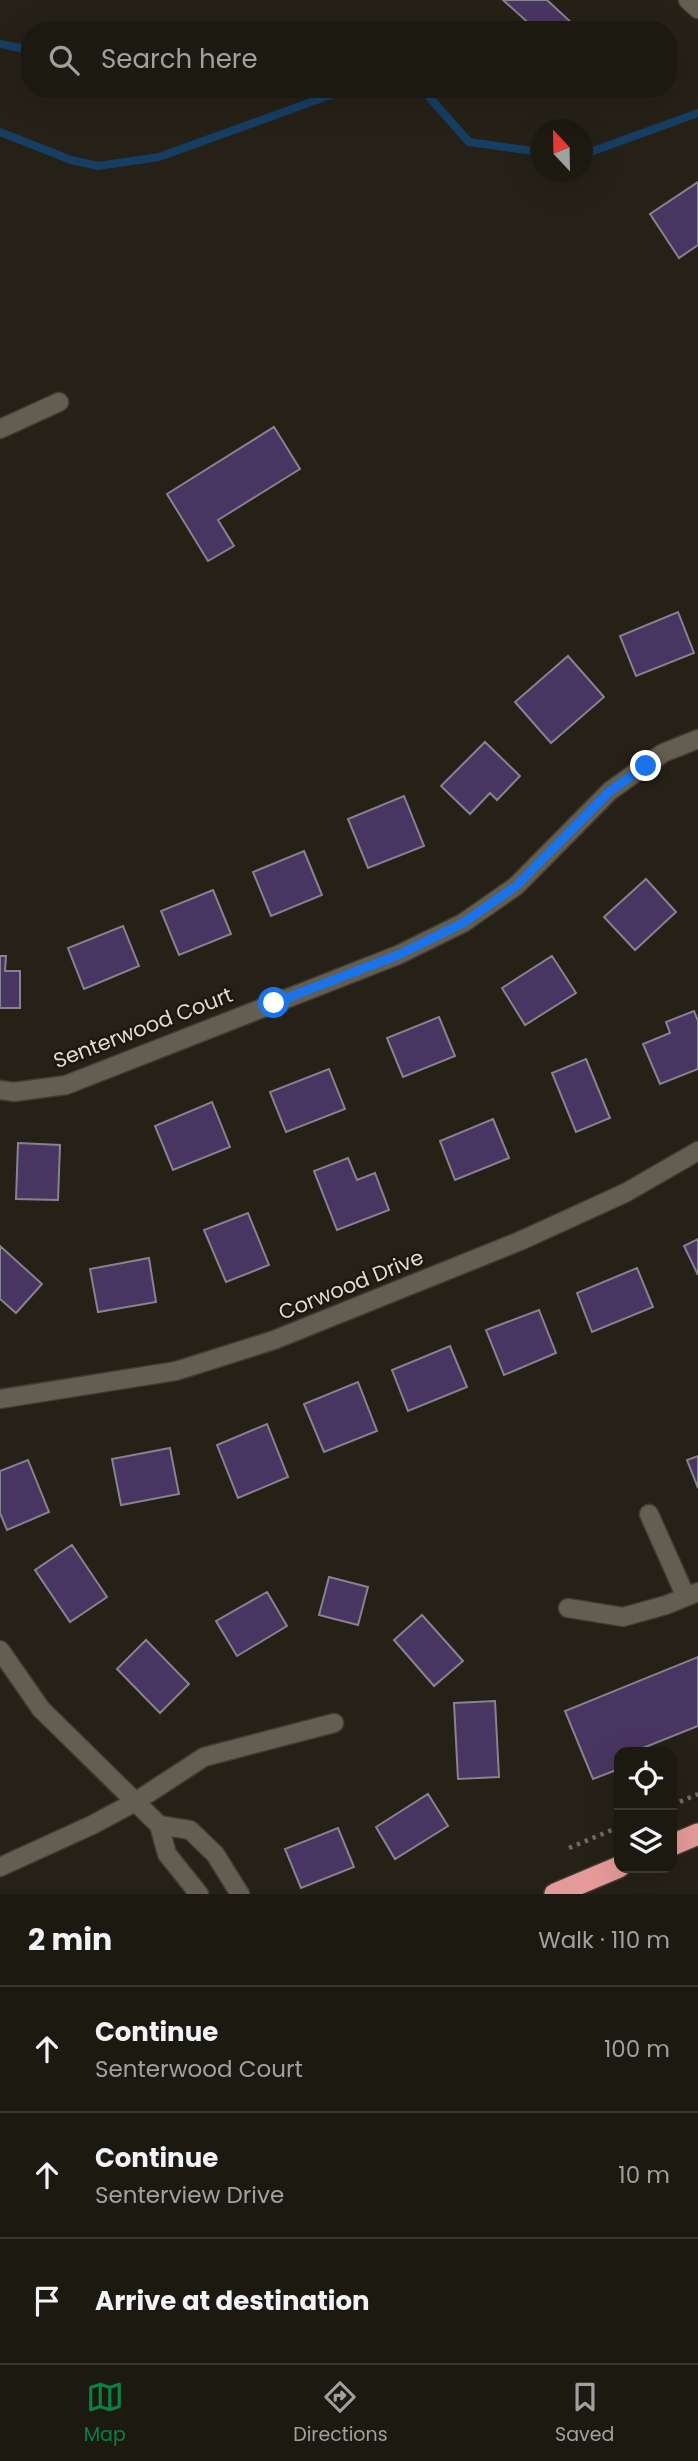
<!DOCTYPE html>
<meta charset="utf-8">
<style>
:root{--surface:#1c1911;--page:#25221a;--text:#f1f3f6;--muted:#a0a09f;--line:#3a3831;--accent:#0b8043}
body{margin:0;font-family:Poppins,sans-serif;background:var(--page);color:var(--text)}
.controls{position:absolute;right:21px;bottom:21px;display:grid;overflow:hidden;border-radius:14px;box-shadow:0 7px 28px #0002}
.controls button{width:63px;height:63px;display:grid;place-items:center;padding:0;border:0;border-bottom:2px solid var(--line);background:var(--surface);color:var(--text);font:35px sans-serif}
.compass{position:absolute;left:530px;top:119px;width:63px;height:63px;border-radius:50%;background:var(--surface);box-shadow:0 7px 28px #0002;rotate:338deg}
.stop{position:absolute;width:21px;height:21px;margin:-16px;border:5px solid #1a73e8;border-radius:50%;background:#fff}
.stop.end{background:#1a73e8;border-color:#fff;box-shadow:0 2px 7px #0008}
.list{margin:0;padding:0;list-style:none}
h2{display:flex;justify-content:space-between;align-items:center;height:91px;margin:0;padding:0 28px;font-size:30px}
h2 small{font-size:23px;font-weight:400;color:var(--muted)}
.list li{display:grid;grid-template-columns:46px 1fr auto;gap:21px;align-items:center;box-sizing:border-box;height:126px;padding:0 28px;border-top:2px solid var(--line)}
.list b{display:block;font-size:26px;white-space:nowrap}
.list p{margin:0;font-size:23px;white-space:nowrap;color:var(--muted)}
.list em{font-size:23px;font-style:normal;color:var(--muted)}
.icon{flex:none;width:38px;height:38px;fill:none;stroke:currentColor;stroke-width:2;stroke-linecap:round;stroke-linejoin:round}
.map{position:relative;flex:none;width:698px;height:1894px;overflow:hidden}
.search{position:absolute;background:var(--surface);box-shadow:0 7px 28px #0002;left:21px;right:21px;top:21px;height:77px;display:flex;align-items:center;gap:18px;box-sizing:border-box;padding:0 24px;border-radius:28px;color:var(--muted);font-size:26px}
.sheet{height:469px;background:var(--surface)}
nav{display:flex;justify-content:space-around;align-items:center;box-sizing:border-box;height:98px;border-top:2px solid var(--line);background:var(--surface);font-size:19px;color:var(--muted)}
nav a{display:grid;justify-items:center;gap:4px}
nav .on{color:var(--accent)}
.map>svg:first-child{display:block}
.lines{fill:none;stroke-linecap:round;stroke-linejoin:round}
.stream{stroke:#153e62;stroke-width:8}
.building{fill:#493561;stroke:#87828f;stroke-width:2}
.minor-casing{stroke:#413d35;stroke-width:21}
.highway-casing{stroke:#413d35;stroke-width:24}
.path{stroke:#6e6a61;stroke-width:4.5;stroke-dasharray:3.5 5;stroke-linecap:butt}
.minor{stroke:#635e51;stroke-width:18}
.highway{stroke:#e59a9a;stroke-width:21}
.route{stroke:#1a73e8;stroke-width:9}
.labels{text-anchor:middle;stroke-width:5;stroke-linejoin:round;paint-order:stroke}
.street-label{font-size:21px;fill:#dfdcd5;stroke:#1c180e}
</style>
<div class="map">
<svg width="698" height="1894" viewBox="0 0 698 1894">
<rect width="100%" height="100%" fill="#262117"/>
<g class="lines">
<path class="stream" d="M 0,44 L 30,50
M 422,89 L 469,142 L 540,152
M 0,132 L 71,160 L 98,166 L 159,157 L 347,89
M 582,155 L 698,113"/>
</g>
<path class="building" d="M 503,0 L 547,0 L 575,26 L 571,30 L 531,30 L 533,27 Z
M 698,182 L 698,245 L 679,258 L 650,214 Z
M 274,427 L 300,469 L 218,520 L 234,546 L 208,561 L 167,494 Z
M 678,612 L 694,653 L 636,676 L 620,636 Z
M 568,656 L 604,697 L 551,743 L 515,702 Z
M 485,742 L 520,776 L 497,800 L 490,793 L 470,814 L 441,786 Z
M 404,796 L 424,846 L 368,868 L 348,819 Z
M 304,851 L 322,895 L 271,916 L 253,872 Z
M 646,879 L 676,912 L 635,950 L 604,917 Z
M 213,890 L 231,934 L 179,955 L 161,911 Z
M 123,926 L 139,966 L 84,989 L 68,948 Z
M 0,956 L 6,956 L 5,971 L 20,971 L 20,1008 L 0,1008 Z
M 552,956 L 576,993 L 525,1025 L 502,988 Z
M 694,1011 L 698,1021 L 698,1069 L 660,1084 L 643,1044 L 670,1033 L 666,1022 Z
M 439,1017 L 455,1056 L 403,1077 L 387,1038 Z
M 586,1059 L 610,1118 L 576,1132 L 552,1073 Z
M 329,1069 L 345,1109 L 286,1132 L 270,1092 Z
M 212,1102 L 230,1147 L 173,1170 L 155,1126 Z
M 493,1119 L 509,1158 L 455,1180 L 440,1141 Z
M 18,1143 L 60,1145 L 58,1200 L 16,1199 Z
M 348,1158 L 357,1180 L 375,1173 L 389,1210 L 337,1230 L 314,1171 Z
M 248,1213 L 269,1265 L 226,1282 L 204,1230 Z
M 698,1239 L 698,1275 L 684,1246 Z
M 0,1246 L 42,1284 L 16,1313 L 0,1299 Z
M 149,1258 L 156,1302 L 98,1312 L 90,1269 Z
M 637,1268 L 653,1307 L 592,1332 L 577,1293 Z
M 539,1310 L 556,1353 L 504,1375 L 486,1330 Z
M 450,1346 L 467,1387 L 408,1411 L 392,1370 Z
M 358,1382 L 377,1431 L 324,1452 L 304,1404 Z
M 267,1424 L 288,1477 L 238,1498 L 217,1445 Z
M 170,1448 L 179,1494 L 121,1505 L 112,1459 Z
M 698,1456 L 698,1488 L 687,1460 Z
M 28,1460 L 49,1512 L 7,1530 L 0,1513 L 0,1471 Z
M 72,1545 L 107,1597 L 70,1622 L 35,1570 Z
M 329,1577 L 368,1587 L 358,1625 L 319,1615 Z
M 267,1592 L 287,1626 L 237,1656 L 216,1621 Z
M 422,1615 L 463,1661 L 434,1686 L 394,1640 Z
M 146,1640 L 189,1684 L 160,1713 L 117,1669 Z
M 698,1657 L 698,1726 L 633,1752 L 619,1752 L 619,1769 L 593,1779 L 565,1711 Z
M 495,1701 L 499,1777 L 458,1779 L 454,1703 Z
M 428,1794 L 448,1826 L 395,1859 L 376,1827 Z
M 338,1828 L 354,1867 L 301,1888 L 285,1849 Z"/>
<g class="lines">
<g class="minor-casing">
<path id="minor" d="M 688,0 L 698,9
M 0,429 L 59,402
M 0,1090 L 14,1092 L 66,1085 L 398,955 L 463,923 L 516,886 L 610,791 L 663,753 L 698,739
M 0,1399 L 176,1371 L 274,1340 L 520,1241 L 625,1193 L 698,1151
M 649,1514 L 686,1597
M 568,1608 L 623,1617 L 666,1605 L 698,1592
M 0,1650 L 41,1709 L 159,1825 L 167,1854 L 199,1894
M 159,1825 L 190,1830 L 215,1854 L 240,1894
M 0,1867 L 92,1825 L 135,1802 L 204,1757 L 334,1723"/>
</g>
<g class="highway-casing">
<path id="highway" d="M 672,1845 L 698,1834
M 555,1894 L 619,1867"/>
</g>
<path class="path" d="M 672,1805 L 698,1794
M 569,1848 L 619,1827"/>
<use href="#minor" class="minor"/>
<use href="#highway" class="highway"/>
</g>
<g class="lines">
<path class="route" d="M 274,1003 L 398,955 L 463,923 L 516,886 L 610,791 L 646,766"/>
</g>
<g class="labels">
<g class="street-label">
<text transform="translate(143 1028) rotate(-21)" y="7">Senterwood Court</text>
<text transform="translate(351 1285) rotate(-22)" y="7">Corwood Drive</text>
</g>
</g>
</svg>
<div class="controls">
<button><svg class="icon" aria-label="locate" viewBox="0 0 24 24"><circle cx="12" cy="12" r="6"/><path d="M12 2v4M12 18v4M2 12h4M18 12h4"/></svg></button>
<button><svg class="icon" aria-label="layers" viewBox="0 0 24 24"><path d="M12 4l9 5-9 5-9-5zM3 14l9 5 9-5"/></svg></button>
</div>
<svg class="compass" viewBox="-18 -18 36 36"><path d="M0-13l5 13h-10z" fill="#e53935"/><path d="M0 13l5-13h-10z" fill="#a0a09f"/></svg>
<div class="stop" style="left:274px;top:1003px"></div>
<div class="stop end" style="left:646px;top:766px"></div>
<div class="search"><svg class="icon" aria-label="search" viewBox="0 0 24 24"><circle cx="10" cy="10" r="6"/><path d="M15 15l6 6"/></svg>Search here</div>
</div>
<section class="sheet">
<h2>2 min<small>Walk · 110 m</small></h2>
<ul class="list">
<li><svg class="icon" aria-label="ahead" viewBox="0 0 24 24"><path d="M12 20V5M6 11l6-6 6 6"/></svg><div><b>Continue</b><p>Senterwood Court</p></div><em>100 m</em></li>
<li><svg class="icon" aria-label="ahead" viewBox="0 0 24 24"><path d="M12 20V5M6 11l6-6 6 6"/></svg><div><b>Continue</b><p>Senterview Drive</p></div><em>10 m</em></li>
<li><svg class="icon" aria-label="arrive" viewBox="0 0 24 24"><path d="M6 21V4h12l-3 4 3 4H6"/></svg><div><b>Arrive at destination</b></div></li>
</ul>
</section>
<nav>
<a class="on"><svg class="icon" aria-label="map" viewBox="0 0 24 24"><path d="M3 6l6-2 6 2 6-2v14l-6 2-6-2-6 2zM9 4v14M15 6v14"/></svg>Map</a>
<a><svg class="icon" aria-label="directions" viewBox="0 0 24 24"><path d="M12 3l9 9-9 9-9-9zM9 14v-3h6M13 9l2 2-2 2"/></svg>Directions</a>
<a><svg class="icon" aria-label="saved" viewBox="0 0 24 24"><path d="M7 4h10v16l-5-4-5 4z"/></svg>Saved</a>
</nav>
